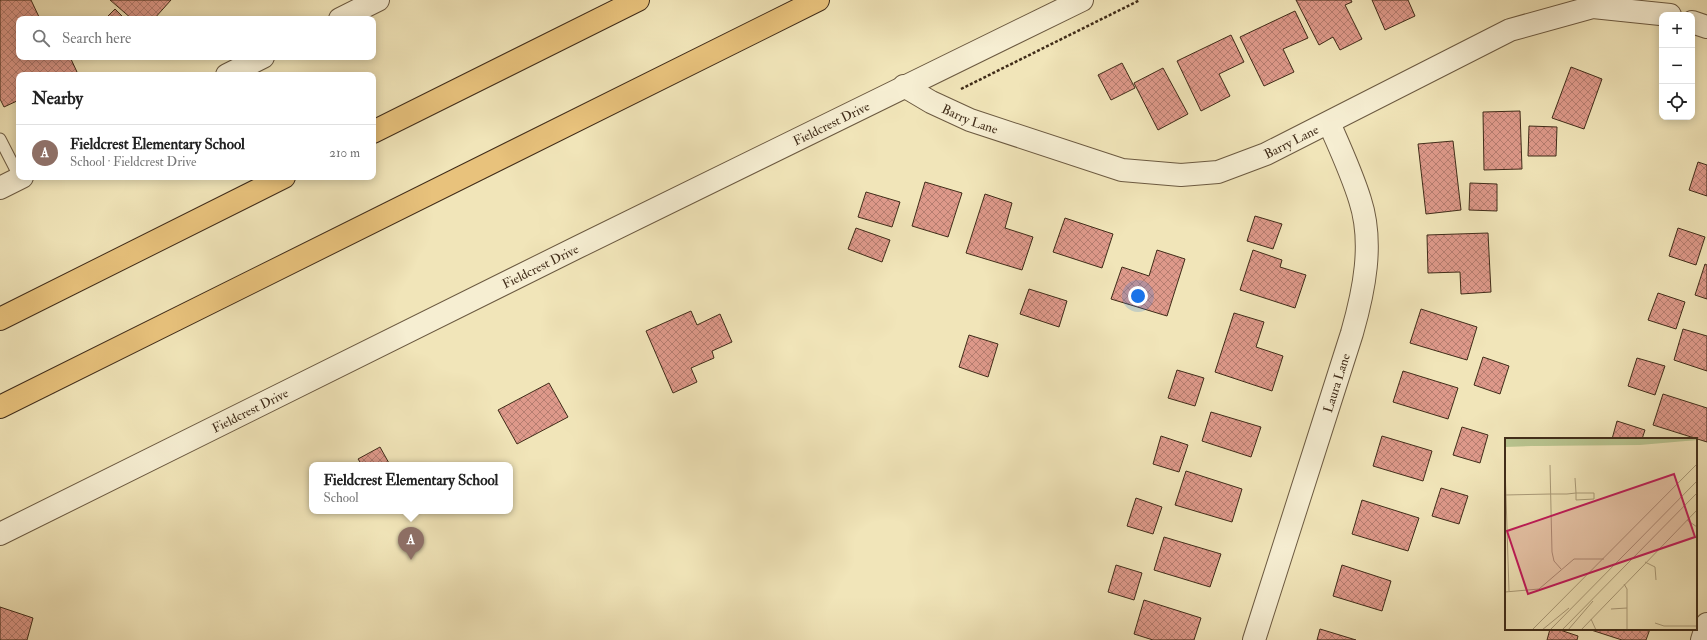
<!DOCTYPE html>
<meta charset="utf-8">
<style>
:root{--surface:#fff;--page:#f2f2f2;--text:#222;--muted:#767676;--line:#e0e0e0;--accent:#8f2418}
body{margin:0;font-family:"IM FELL Double Pica",serif;background:var(--page);color:var(--text)}
.controls{position:absolute;right:12px;top:12px;display:grid;overflow:hidden;border-radius:8px;box-shadow:0 2px 10px #0003}
.controls button{width:36px;height:36px;display:grid;place-items:center;padding:0;border:0;border-bottom:1px solid var(--line);background:var(--surface);color:var(--text);font:20px sans-serif}
.you{position:absolute;left:1138px;top:296px;width:14px;height:14px;margin:-10px;border:3px solid #fff;border-radius:50%;background:#1a73e8;box-shadow:0 0 0 6px #1a73e833}
.badge{display:grid;place-items:center;width:26px;height:26px;border-radius:50%;background:var(--accent);color:#fff;font-size:13px;font-weight:700}
.pin{position:absolute;translate:-50% -33px;filter:drop-shadow(0 1px 2px #0008)}
.pin::after{content:'';position:absolute;top:21px;width:14px;height:12px;background:inherit;clip-path:polygon(0 0,100% 0,50% 100%)}
.popup{position:absolute;left:309px;top:462px;width:204px;height:52px;box-sizing:border-box;display:grid;place-content:center;border-radius:8px;background:var(--surface);filter:drop-shadow(0 1px 3px #0005);font-size:13px;white-space:nowrap;color:var(--muted)}
.popup b{font-size:15px;color:var(--text)}
.popup::after{content:'';position:absolute;left:50%;top:100%;margin-left:-8px;border:8px solid transparent;border-top-color:var(--surface)}
.list{margin:0;padding:0;list-style:none}
h2{display:flex;justify-content:space-between;align-items:center;height:52px;margin:0;padding:0 16px;font-size:17px}
h2 small{font-size:13px;font-weight:400;color:var(--muted)}
.list li{display:grid;grid-template-columns:26px 1fr auto;gap:12px;align-items:center;box-sizing:border-box;height:56px;padding:0 16px;border-top:1px solid var(--line)}
.list b{display:block;font-size:15px;white-space:nowrap}
.list p{margin:0;font-size:13px;white-space:nowrap;color:var(--muted)}
.list em{font-size:13px;font-style:normal;color:var(--muted)}
.icon{flex:none;width:22px;height:22px;fill:none;stroke:currentColor;stroke-width:2;stroke-linecap:round;stroke-linejoin:round}
.map{position:relative;flex:none;width:1707px;height:640px;overflow:hidden}
.search{position:absolute;background:var(--surface);box-shadow:0 2px 10px #0003;left:16px;top:16px;width:360px;height:44px;display:flex;align-items:center;gap:10px;box-sizing:border-box;padding:0 14px;border-radius:8px;color:var(--muted);font-size:15px}
.panel{position:absolute;background:var(--surface);box-shadow:0 2px 10px #0003;left:16px;top:72px;width:360px;height:108px;border-radius:8px}
.map>svg:first-child{display:block}
.building{fill:url(#building-cross-hatch);stroke:#402c19}
.lines{fill:none;stroke-linecap:round;stroke-linejoin:round}
.service-casing{stroke:#6c5a41;stroke-width:13}
.minor-casing{stroke:#6c5a41;stroke-width:24}
.motorway-casing{stroke:#402c19;stroke-width:24}
.path{stroke:#402c19;stroke-width:2.5;stroke-dasharray:3 2;stroke-linecap:butt}
.service{stroke:#f6eed2;stroke-width:11}
.minor{stroke:#f6eed2;stroke-width:22}
.motorway{stroke:#e8c27c;stroke-width:22}
.labels{text-anchor:middle;stroke-width:3;stroke-linejoin:round;paint-order:stroke}
.street-label{font-size:13px;fill:#402c19;stroke:#f6eed2}
.inset-road{fill:none;stroke:#aa9b79;stroke-width:1}
.view{fill:#c2185b;fill-opacity:0.15;stroke:#c2185b;stroke-width:2}
.inset-edge{fill:none;stroke:#402c19;stroke-width:2}
</style>
<div class="map">
<svg width="1707" height="640" viewBox="0 0 1707 640">
<defs>
<pattern id="building-cross-hatch" width="8" height="8" patternUnits="userSpaceOnUse"><rect width="8" height="8" fill="#de998a"/><path d="M0 0l8 8M0 8l8-8" fill="none" stroke="#b57d70"/></pattern>
</defs>
<rect width="100%" height="100%" fill="#f1e5b9"/>
<filter id="stains"><feTurbulence type="fractalNoise" baseFrequency=".005" numOctaves="4"/><feColorMatrix values="0 0 0 0 .2 0 0 0 0 .09 0 0 0 0 .02 0 0 0 .5 -.17"/></filter>
<radialGradient id="worn" r=".72"><stop offset=".6" stop-color="#630" stop-opacity="0"/><stop offset="1" stop-color="#630" stop-opacity=".3"/></radialGradient>
<path class="building" d="M 0,0 L 31,0 L 40,19 L 19,19 L 19,57 L 70,57 L 77,72 L 71,75 L 19,75 L 19,100 L 4,107 L 0,99 Z
M 110,0 L 171,0 L 154,19 L 132,19 Z
M 1296,0 L 1351,0 L 1352,2 L 1345,5 L 1362,39 L 1340,50 L 1333,37 L 1319,45 Z
M 1372,0 L 1408,0 L 1415,16 L 1385,30 Z
M 115,9 L 125,19 L 105,19 Z
M 1295,11 L 1308,38 L 1283,49 L 1294,72 L 1264,86 L 1240,37 Z
M 1231,35 L 1244,62 L 1219,74 L 1230,96 L 1201,111 L 1177,61 Z
M 1122,63 L 1135,88 L 1111,100 L 1098,75 Z
M 1571,67 L 1602,79 L 1584,129 L 1552,118 Z
M 1163,68 L 1188,114 L 1158,130 L 1134,83 Z
M 1520,111 L 1522,169 L 1484,170 L 1483,112 Z
M 1529,126 L 1557,127 L 1556,156 L 1528,156 Z
M 1453,141 L 1461,210 L 1426,214 L 1418,144 Z
M 1698,162 L 1707,165 L 1707,196 L 1689,190 Z
M 925,182 L 962,193 L 948,237 L 912,226 Z
M 1470,183 L 1497,184 L 1497,211 L 1469,210 Z
M 866,192 L 900,202 L 892,227 L 858,217 Z
M 985,194 L 1012,203 L 1005,228 L 1033,237 L 1022,270 L 966,253 Z
M 1255,216 L 1282,224 L 1273,249 L 1247,241 Z
M 1065,218 L 1113,234 L 1102,268 L 1053,252 Z
M 856,228 L 890,240 L 882,262 L 848,249 Z
M 1678,228 L 1705,237 L 1696,265 L 1669,256 Z
M 1488,233 L 1491,292 L 1461,294 L 1460,272 L 1428,273 L 1427,235 Z
M 1157,250 L 1185,259 L 1167,316 L 1111,299 L 1122,267 L 1149,276 Z
M 1253,250 L 1282,260 L 1280,267 L 1306,275 L 1295,308 L 1240,290 Z
M 1705,264 L 1707,265 L 1707,299 L 1695,295 Z
M 1029,289 L 1067,301 L 1059,327 L 1020,314 Z
M 1658,293 L 1685,302 L 1676,329 L 1648,320 Z
M 1421,309 L 1477,327 L 1467,360 L 1410,343 Z
M 691,311 L 697,325 L 720,314 L 732,342 L 712,351 L 714,358 L 691,368 L 697,382 L 673,393 L 646,331 Z
M 1234,313 L 1264,322 L 1256,347 L 1283,356 L 1272,391 L 1215,372 Z
M 1683,329 L 1707,336 L 1707,371 L 1674,360 Z
M 969,335 L 998,344 L 988,377 L 959,367 Z
M 1483,357 L 1509,366 L 1500,394 L 1474,385 Z
M 1637,358 L 1665,366 L 1655,395 L 1628,386 Z
M 1177,370 L 1204,378 L 1195,406 L 1168,398 Z
M 1403,371 L 1458,388 L 1448,419 L 1393,402 Z
M 549,383 L 568,417 L 517,444 L 498,410 Z
M 1663,394 L 1707,408 L 1707,442 L 1653,425 Z
M 1211,412 L 1261,427 L 1251,457 L 1202,441 Z
M 1617,421 L 1645,430 L 1642,439 L 1612,439 Z
M 1462,427 L 1488,435 L 1480,463 L 1453,455 Z
M 1161,436 L 1188,445 L 1179,472 L 1153,464 Z
M 1382,436 L 1432,451 L 1423,481 L 1373,466 Z
M 380,447 L 390,465 L 362,465 L 358,459 Z
M 1186,471 L 1242,489 L 1232,522 L 1175,505 Z
M 1441,488 L 1468,496 L 1459,524 L 1432,516 Z
M 1136,498 L 1162,507 L 1153,534 L 1127,526 Z
M 1362,500 L 1419,518 L 1408,551 L 1352,534 Z
M 1164,537 L 1221,554 L 1210,587 L 1154,570 Z
M 1116,565 L 1142,573 L 1134,600 L 1108,592 Z
M 1342,565 L 1391,581 L 1382,611 L 1333,596 Z
M 1144,600 L 1201,618 L 1194,640 L 1153,640 L 1134,634 Z
M 0,607 L 33,618 L 27,640 L 0,640 Z
M 1320,629 L 1356,640 L 1317,640 Z
M 1550,629 L 1557,629 L 1578,636 L 1577,640 L 1547,640 Z
M 1588,629 L 1650,629 L 1646,640 L 1622,640 Z"/>
<g class="lines">
<g class="service-casing">
<path id="service" d="M 0,139 L 19,176"/>
</g>
<g class="minor-casing">
<g id="minor">
<path d="M 340,19 L 378,0"/>
<path d="M 1692,22 L 1707,27"/>
<path d="M 227,75 L 263,57"/>
<path id="s1" d="M 904,86 L 931,102 L 970,120 L 1122,170 L 1181,175 L 1218,172 L 1266,154 L 1510,30 L 1593,7 L 1670,15"/>
<path d="M 0,188 L 22,177"/>
<path id="s2" d="M 0,534 L 578,247 L 1082,0"/>
<path id="s3" d="M 1254,640 L 1352,333 C 1364,291 1374,243 1360,200 C 1352,174 1340,148 1329,123"/>
<path d="M 1702,640 L 1707,624"/>
</g>
</g>
<g class="motorway-casing">
<path id="motorway" d="M 373,132 L 638,0
M 0,319 L 284,177
M 0,407 L 818,0"/>
</g>
<path class="path" d="M 961,89 L 1140,0"/>
<use href="#service" class="service"/>
<use href="#minor" class="minor"/>
<use href="#motorway" class="motorway"/>
</g>
<g class="labels">
<g class="street-label">
<text dy="5" stroke="none"><textPath href="#s1" startOffset="74">Barry Lane</textPath></text>
<text dy="5" stroke="none"><textPath href="#s2" startOffset="927">Fieldcrest Drive</textPath></text>
<text dy="5" stroke="none"><textPath href="#s1" startOffset="410">Barry Lane</textPath></text>
<text dy="5" stroke="none"><textPath href="#s2" startOffset="603">Fieldcrest Drive</textPath></text>
<text dy="5" stroke="none"><textPath href="#s3" startOffset="270">Laura Lane</textPath></text>
<text dy="5" stroke="none"><textPath href="#s2" startOffset="279">Fieldcrest Drive</textPath></text>
</g>
</g>
<g transform="translate(1505 438)">
<rect width="192" height="192" fill="#f1e5b9"/>
<path d="M 39,0 L 192,0 L 192,2 L 135,7 L 27,8 Z" fill="#b9c590"/>
<path d="M 0,0 L 192,0 L 192,2 L 0,9 Z" fill="#b9c590"/>
<path class="inset-road" d="M 0,27 L 4,153M 45,27 L 47,114 L 49,123 L 56,131M 0,57 L 46,56 L 62,56 L 71,55 L 89,55 L 89,61 L 71,62 L 71,55 L 70,40M 182,82 L 192,89M 140,124 L 150,129 L 151,142M 119,146 L 122,151 L 122,192M 0,154 L 34,151 L 69,121 L 99,121M 106,171 L 122,170M 86,181 L 91,192M 150,185 L 159,188 L 192,188M 27,192 L 192,26M 37,192 L 64,170M 45,192 L 192,43M 57,192 L 192,55M 63,192 L 88,163M 76,192 L 192,72"/>
<path class="view" d="M 169,36 L 190,99 L 23,156 L 2,93 Z"/>
<rect width="192" height="192" class="inset-edge"/>
</g>
<rect width="100%" height="100%" filter="url(#stains)"/>
<rect width="100%" height="100%" fill="url(#worn)"/>
</svg>
<div class="controls">
<button>+</button>
<button>−</button>
<button><svg class="icon" aria-label="locate" viewBox="0 0 24 24"><circle cx="12" cy="12" r="6"/><path d="M12 2v4M12 18v4M2 12h4M18 12h4"/></svg></button>
</div>
<div class="you"></div>
<div class="pin badge" style="left:411px;top:560px;background:#8d6e63">A</div>
<div class="popup"><b>Fieldcrest Elementary School</b>School</div>
<div class="search"><svg class="icon" aria-label="search" viewBox="0 0 24 24"><circle cx="10" cy="10" r="6"/><path d="M15 15l6 6"/></svg>Search here</div>
<section class="panel">
<h2>Nearby<small></small></h2>
<ul class="list">
<li><span class="badge" style="background:#8d6e63">A</span><div><b>Fieldcrest Elementary School</b><p>School · Fieldcrest Drive</p></div><em>210 m</em></li>
</ul>
</section>
</div>
